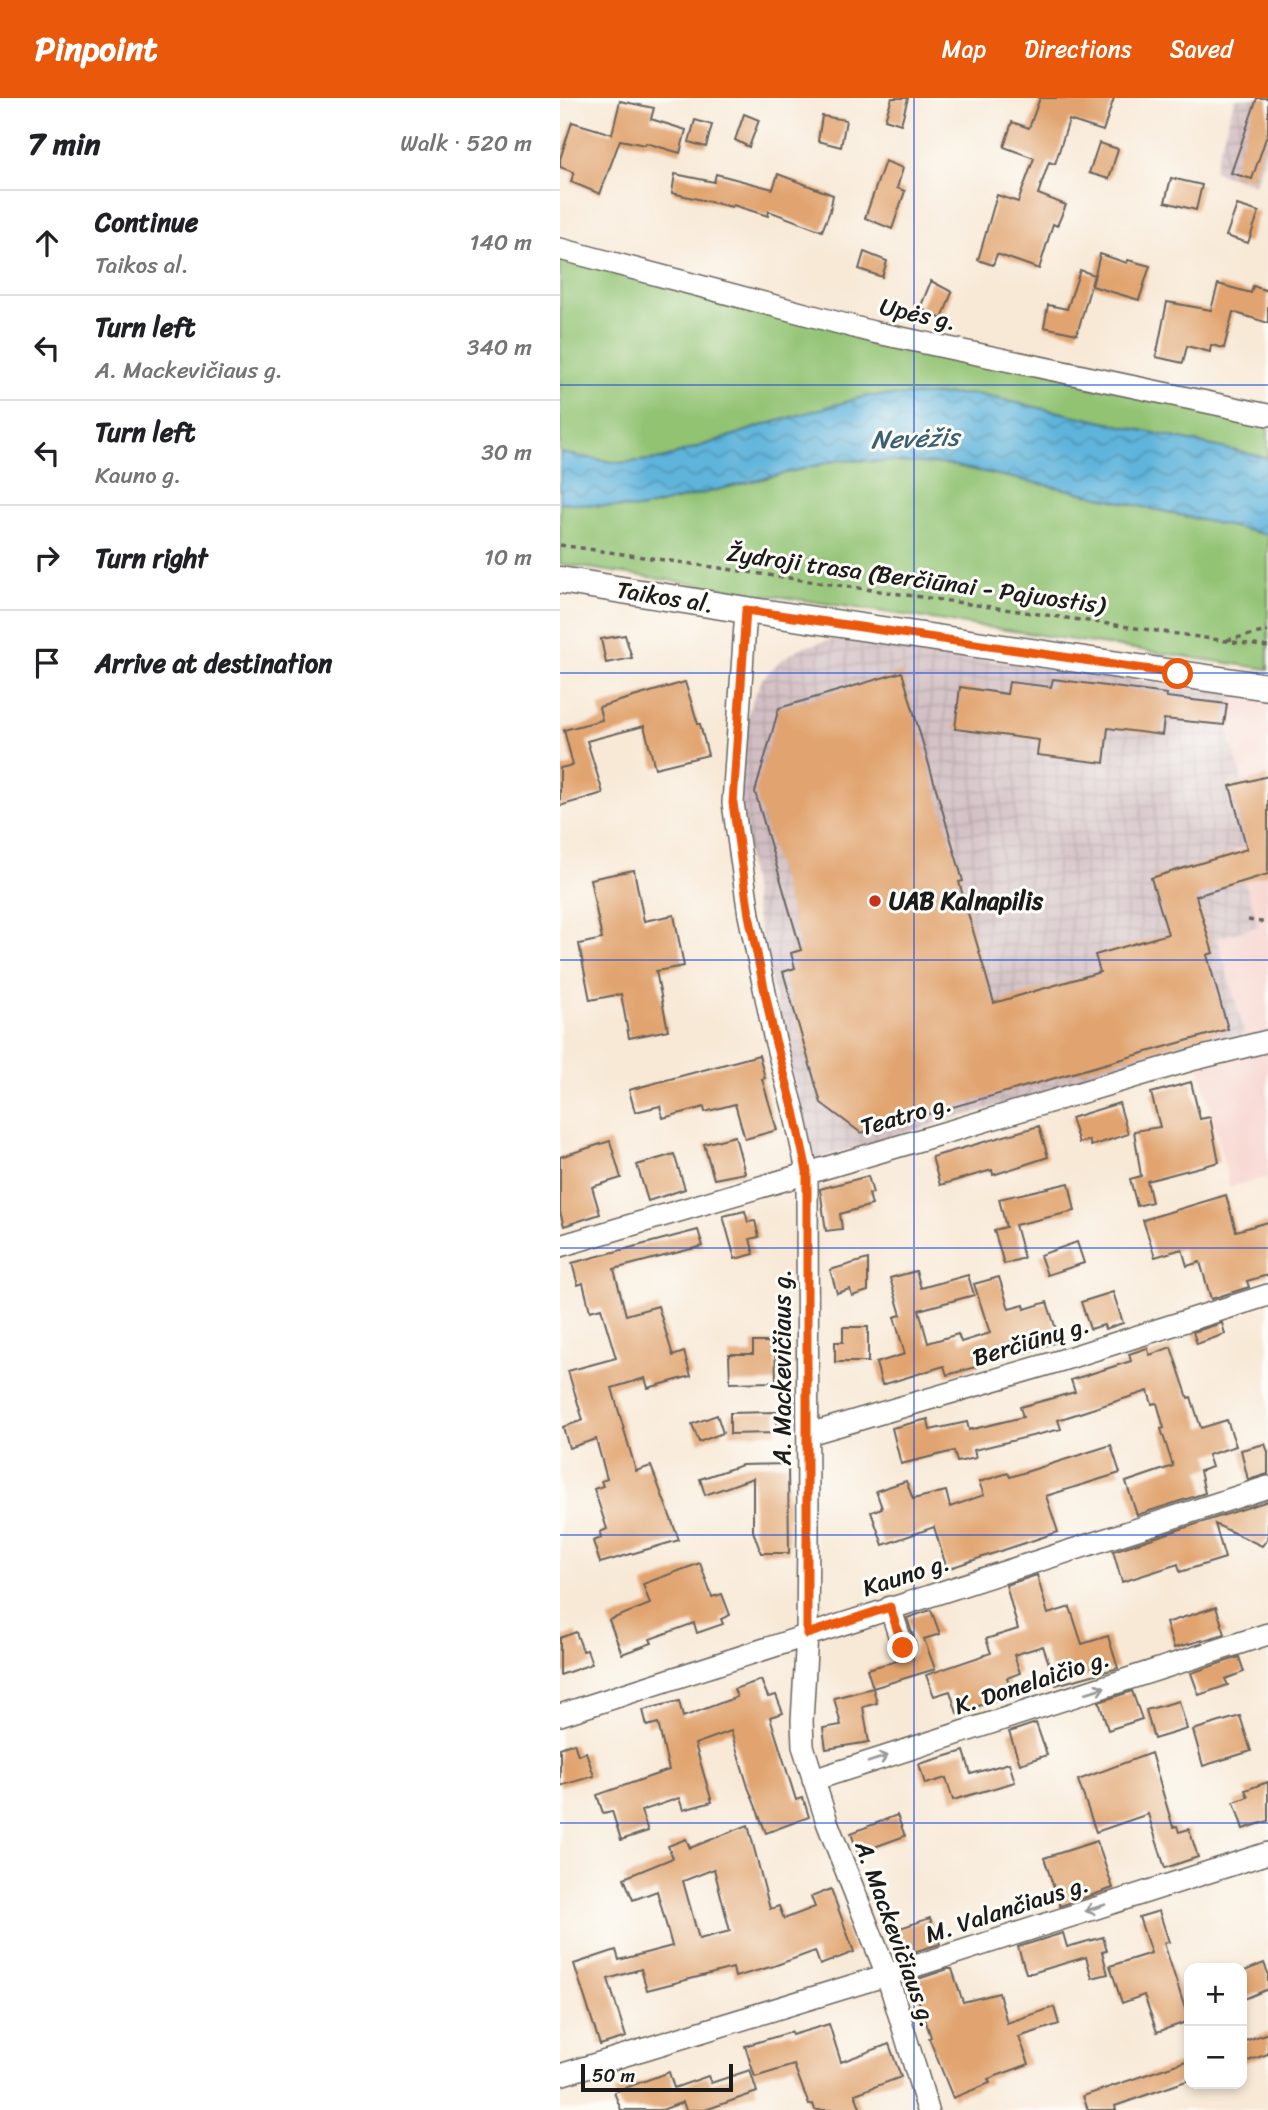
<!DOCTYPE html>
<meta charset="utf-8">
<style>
:root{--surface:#fff;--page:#f2f2f2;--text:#202124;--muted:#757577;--line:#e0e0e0;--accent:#ea580c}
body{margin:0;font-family:Sriracha,sans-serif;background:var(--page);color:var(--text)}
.controls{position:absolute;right:21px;bottom:21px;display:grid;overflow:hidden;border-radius:14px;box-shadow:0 4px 10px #0003}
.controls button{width:63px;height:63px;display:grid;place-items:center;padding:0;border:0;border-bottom:2px solid var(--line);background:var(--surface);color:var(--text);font:35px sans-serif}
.scale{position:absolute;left:21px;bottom:18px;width:152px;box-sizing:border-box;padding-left:7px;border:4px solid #1c1c1c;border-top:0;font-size:19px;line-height:24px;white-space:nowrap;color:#1c1c1c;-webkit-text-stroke:5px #fdfcf7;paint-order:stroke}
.stop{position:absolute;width:21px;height:21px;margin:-16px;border:5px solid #ea580c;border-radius:50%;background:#fff}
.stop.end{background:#ea580c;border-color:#fff;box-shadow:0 2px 7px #0008}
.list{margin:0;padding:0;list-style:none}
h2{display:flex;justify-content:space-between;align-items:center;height:91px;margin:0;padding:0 28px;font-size:30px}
h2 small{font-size:23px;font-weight:400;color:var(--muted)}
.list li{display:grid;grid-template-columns:46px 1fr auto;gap:21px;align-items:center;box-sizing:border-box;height:105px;padding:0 28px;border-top:2px solid var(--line)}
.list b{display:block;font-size:26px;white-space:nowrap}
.list p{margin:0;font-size:23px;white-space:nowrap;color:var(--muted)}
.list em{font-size:23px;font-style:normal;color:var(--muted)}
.icon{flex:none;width:38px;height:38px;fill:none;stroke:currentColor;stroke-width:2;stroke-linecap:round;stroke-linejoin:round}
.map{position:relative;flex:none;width:708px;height:2012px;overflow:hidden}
header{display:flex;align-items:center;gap:42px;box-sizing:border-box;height:98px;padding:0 35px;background:var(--accent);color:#fff}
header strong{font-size:33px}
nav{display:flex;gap:38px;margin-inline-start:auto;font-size:24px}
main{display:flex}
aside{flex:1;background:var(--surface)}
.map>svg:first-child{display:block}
.built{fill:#f7d0ca}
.industrial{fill:url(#industrial-grid)}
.green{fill:#92c373;stroke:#577048;stroke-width:2}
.water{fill:url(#water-waves);stroke:#3e687c;stroke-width:2}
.building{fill:#e1a470;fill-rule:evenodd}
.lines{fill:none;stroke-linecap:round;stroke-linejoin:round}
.minor-casing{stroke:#69645d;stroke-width:24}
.major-casing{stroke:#69645d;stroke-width:29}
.path{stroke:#69645d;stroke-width:3.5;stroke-dasharray:5 5;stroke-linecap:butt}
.minor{stroke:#fff;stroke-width:21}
.major{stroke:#fff;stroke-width:26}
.oneway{stroke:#999}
.route{stroke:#ea580c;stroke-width:9}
.grid{fill:none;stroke:#1d4ed8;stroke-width:2;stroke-opacity:0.55}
.poi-dot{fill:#c8321e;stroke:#fdfcf7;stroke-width:2.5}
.labels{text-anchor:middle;stroke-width:6;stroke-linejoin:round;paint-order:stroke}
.street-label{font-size:24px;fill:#1c1c1c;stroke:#fdfcf7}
.poi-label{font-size:24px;font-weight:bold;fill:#1c1c1c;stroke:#fdfcf7;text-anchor:start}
.water-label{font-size:26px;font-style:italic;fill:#3a6072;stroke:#fdfcf7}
</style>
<header>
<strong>Pinpoint</strong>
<nav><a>Map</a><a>Directions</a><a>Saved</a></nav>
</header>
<main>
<aside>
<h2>7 min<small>Walk · 520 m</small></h2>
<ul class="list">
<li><svg class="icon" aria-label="ahead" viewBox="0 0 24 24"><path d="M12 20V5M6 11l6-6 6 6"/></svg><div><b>Continue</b><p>Taikos al.</p></div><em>140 m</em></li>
<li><svg class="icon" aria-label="left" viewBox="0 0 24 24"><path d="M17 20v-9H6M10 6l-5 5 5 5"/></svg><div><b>Turn left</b><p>A. Mackevičiaus g.</p></div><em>340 m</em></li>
<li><svg class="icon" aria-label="left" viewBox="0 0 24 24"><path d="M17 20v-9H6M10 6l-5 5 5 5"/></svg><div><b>Turn left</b><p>Kauno g.</p></div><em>30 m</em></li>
<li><svg class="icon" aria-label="right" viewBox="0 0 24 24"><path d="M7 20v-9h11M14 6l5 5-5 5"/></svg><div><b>Turn right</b></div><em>10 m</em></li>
<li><svg class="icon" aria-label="arrive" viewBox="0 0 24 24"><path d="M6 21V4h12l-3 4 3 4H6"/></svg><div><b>Arrive at destination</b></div></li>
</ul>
</aside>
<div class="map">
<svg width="708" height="2012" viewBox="0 0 708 2012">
<defs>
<pattern id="industrial-grid" width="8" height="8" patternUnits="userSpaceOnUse" patternTransform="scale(1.75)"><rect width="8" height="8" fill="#d2bec2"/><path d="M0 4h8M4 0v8" fill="none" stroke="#b4a3a6"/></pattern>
<pattern id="water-waves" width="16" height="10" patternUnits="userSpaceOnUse" patternTransform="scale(1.75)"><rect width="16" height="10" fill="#5fb4db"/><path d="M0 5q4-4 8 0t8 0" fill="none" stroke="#4e92b1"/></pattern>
</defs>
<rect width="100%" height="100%" fill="#fdfcf7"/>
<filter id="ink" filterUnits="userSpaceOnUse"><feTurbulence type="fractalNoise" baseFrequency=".0143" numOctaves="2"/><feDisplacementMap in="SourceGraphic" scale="14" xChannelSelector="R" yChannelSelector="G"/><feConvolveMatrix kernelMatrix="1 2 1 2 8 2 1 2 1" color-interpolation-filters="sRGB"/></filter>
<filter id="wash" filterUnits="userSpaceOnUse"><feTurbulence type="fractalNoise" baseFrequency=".00686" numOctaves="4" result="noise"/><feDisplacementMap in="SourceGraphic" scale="28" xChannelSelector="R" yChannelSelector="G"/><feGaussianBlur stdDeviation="1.57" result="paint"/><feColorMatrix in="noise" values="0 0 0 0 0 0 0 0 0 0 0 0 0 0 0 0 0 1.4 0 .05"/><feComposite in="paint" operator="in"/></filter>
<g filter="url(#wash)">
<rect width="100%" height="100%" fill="#f8e9d7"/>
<path class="built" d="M 673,595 L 708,600 L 708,1082 L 707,1079 L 670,1089 L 639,967 L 629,953 L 685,936 L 657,840 L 698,828 L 673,752 L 697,744 L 669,633 Z"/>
<path class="industrial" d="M 675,0 L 708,0 L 708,46 L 695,87 L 653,73 Z
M 274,541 L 673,595 L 669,633 L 698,744 L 674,752 L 699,828 L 657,840 L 685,936 L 256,1061 L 243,1023 L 196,818 L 179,697 L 182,645 L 191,605 L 203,580 L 220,563 L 240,550 Z"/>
<path class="green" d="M 0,151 L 708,323 L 708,360 L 416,296 L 207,326 L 102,361 L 58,365 L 0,355 Z
M 279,362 L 385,366 L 496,389 L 708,437 L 708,571 L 0,466 L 0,404 L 79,411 Z"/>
<path class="water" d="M 416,296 L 708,360 L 708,437 L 496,389 L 385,366 L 279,362 L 79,411 L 0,404 L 0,355 L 58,365 L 102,361 L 207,326 L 306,298 Z"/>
<g id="blocks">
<path class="building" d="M 332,0 L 348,0 L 341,26 L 325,21 Z
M 480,0 L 554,0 L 543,33 L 509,22 L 495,66 L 489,64 L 478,96 L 506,107 L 497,128 L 493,126 L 479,171 L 437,156 L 433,167 L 418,162 L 437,97 L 458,104 L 474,60 L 444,49 L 452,24 L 469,30 Z
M 697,0 L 708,0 L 708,34 L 692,81 L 671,75 Z
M 60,3 L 94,10 L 91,21 L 126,32 L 120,55 L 86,45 L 85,47 L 60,42 L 40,96 L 11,84 L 14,74 L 0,69 L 0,61 L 12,24 L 52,36 Z
M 184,16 L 199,22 L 189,49 L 175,42 Z
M 262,18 L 286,22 L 281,49 L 258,43 Z
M 135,22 L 152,27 L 146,49 L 129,44 Z
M 539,45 L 558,51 L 549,81 L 529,75 Z
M 325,63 L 343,70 L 337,90 L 345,93 L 332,131 L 305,120 Z
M 115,76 L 154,84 L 156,76 L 213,91 L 218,76 L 273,97 L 270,113 L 262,133 L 209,113 L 208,118 L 173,107 L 172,109 L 112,95 Z
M 611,80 L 642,87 L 636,112 L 605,104 Z
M 677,107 L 699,114 L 688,145 L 666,138 Z
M 304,154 L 327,163 L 322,179 L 299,171 Z
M 540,156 L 567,165 L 568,162 L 590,168 L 579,202 L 532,188 Z
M 520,172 L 534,177 L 517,236 L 484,229 L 488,207 L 507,211 Z
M 371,183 L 392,194 L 382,221 L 360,210 Z
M 658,186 L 691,195 L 693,188 L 708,193 L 708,225 L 673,214 L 664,250 L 651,247 L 650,254 L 627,248 L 623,265 L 596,259 L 607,204 L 651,212 Z
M 65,537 L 72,560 L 46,565 L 41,541 Z
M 342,574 L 403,783 L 399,784 L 434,905 L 540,874 L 535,857 L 608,836 L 591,780 L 687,751 L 670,688 L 708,678 L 708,776 L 636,798 L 653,855 L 647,857 L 668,931 L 301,1035 L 261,1005 L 223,874 L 235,870 L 231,855 L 241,852 L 195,694 L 219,610 Z
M 493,581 L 607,596 L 606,599 L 667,606 L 664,627 L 604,621 L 602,637 L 548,630 L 544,665 L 477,657 L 479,642 L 395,631 L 400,589 L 447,596 L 449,584 L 491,589 Z
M 125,584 L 138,626 L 140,626 L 148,657 L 95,670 L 84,628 L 27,643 L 43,695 L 0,708 L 0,670 L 13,667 L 4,632 L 42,622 L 39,609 Z
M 74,772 L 84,823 L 114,817 L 124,868 L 96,873 L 108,932 L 69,940 L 61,896 L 30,902 L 19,846 L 42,841 L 30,781 Z
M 199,957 L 205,980 L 202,981 L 217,1032 L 185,1041 L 175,1006 L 145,1014 L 144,1009 L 103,1020 L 100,1008 L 75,1014 L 69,992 Z
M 631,984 L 640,1021 L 650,1019 L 659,1064 L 587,1083 L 592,1104 L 577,1108 L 570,1081 L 581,1078 L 574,1033 L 600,1029 L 591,995 Z
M 559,1005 L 568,1036 L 531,1048 L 529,1042 L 519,1045 L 511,1020 Z
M 479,1028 L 488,1059 L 433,1077 L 432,1072 L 380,1087 L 372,1059 Z
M 175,1038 L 185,1075 L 154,1081 L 144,1046 Z
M 50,1043 L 61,1080 L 32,1089 L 40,1116 L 4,1128 L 0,1114 L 0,1059 Z
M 114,1056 L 125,1091 L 88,1103 L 77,1067 Z
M 308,1078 L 313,1095 L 309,1096 L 312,1107 L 280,1116 L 282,1131 L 266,1133 L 260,1091 Z
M 509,1085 L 515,1113 L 455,1127 L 464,1160 L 444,1166 L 434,1132 L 446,1129 L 439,1101 Z
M 666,1097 L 676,1133 L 708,1124 L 708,1177 L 687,1183 L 689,1189 L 651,1201 L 640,1164 L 627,1168 L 622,1151 L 595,1159 L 583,1122 Z
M 185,1113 L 188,1124 L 195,1123 L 199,1139 L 190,1141 L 194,1156 L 175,1161 L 163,1118 Z
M 138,1132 L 143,1148 L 54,1171 L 66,1217 L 98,1208 L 113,1258 L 124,1254 L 131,1278 L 88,1290 L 85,1280 L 52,1290 L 76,1373 L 91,1368 L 119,1442 L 40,1465 L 33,1443 L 41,1440 L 40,1434 L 47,1431 L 34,1391 L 43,1388 L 41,1383 L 47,1381 L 36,1341 L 9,1350 L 3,1329 L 23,1322 L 8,1273 L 56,1260 L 41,1210 L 30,1213 L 23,1185 L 18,1187 L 12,1165 Z
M 517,1144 L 524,1165 L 487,1177 L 480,1157 Z
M 308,1161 L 308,1193 L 292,1198 L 290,1191 L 277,1195 L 270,1172 Z
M 356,1173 L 361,1190 L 408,1177 L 414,1197 L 359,1212 L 368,1245 L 398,1236 L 401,1244 L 430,1235 L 414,1186 L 439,1179 L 449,1211 L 464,1207 L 465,1211 L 487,1204 L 500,1243 L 465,1254 L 463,1249 L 417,1264 L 419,1268 L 387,1277 L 384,1268 L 322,1287 L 316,1265 L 345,1256 L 334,1219 L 341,1217 L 330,1180 Z
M 553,1194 L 563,1225 L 545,1231 L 544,1227 L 530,1231 L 521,1204 Z
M 662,1225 L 665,1236 L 637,1246 L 633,1234 Z
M 283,1229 L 308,1229 L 308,1264 L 275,1264 L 275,1244 L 283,1244 Z
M 193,1244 L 215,1244 L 216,1284 L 170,1285 L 169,1256 L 193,1256 Z
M 611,1249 L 628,1300 L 631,1299 L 641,1330 L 667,1322 L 676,1348 L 648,1357 L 652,1369 L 640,1373 L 645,1395 L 577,1417 L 566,1384 L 613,1368 L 601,1331 L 604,1330 L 597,1305 L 592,1306 L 588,1293 L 498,1322 L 501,1331 L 414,1352 L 416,1360 L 397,1364 L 394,1353 L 341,1366 L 332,1330 L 368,1321 L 370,1332 L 407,1324 L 409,1332 L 463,1319 L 460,1309 L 515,1294 L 511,1282 L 571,1263 L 569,1256 L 587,1250 L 590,1257 Z
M 216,1314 L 217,1335 L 170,1336 L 170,1315 Z
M 157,1317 L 163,1335 L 139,1344 L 132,1326 Z
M 705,1346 L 708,1354 L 708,1376 L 688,1382 L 681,1352 Z
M 551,1347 L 560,1375 L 486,1398 L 498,1434 L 387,1471 L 374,1429 L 323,1447 L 311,1414 L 322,1410 L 316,1393 L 346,1383 L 353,1401 L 386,1393 L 390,1409 L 424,1397 L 419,1384 L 448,1375 L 450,1379 Z
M 228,1366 L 229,1455 L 201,1455 L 193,1433 L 193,1380 L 145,1397 L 140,1381 L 182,1367 Z
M 708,1403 L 708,1440 L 702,1448 L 655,1426 L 665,1460 L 620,1474 L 618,1466 L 562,1484 L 553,1453 Z
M 140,1465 L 152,1499 L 162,1496 L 170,1517 L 161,1521 L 163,1526 L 137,1535 L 134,1525 L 90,1541 L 92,1545 L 62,1556 L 49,1522 L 90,1506 L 83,1486 Z
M 477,1477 L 488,1516 L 510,1509 L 522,1546 L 548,1538 L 558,1570 L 496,1587 L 483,1548 L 454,1557 L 460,1575 L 447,1580 L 452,1597 L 397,1615 L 390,1593 L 374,1598 L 366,1577 L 431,1555 L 426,1541 L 458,1531 L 446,1487 Z
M 656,1509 L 665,1536 L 614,1550 L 606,1525 Z
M 371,1512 L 380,1536 L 364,1541 L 375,1571 L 313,1590 L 307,1571 L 352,1559 L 356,1547 L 347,1520 Z
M 16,1534 L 23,1553 L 27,1552 L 32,1566 L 0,1577 L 0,1540 Z
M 679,1559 L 684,1574 L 665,1581 L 668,1587 L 639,1597 L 631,1575 Z
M 201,1582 L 208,1599 L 216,1597 L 223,1615 L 210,1619 L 236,1702 L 243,1700 L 249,1719 L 206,1735 L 188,1689 L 171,1633 L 135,1646 L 152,1704 L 123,1712 L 119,1700 L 81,1713 L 88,1733 L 61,1742 L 52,1713 L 43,1715 L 37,1697 L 109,1672 L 98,1625 L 87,1628 L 83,1612 L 119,1603 L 123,1619 L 177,1599 L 174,1591 Z
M 313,1590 L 317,1605 L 303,1609 L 309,1644 L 266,1651 L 263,1630 L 281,1627 L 274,1600 Z
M 572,1593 L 582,1621 L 548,1632 L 539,1604 Z
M 619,1603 L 627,1631 L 594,1641 L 586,1612 Z
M 680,1618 L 691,1653 L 643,1668 L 633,1632 Z
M 476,1625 L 487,1657 L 460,1666 L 449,1634 Z
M 14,1645 L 18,1657 L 26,1654 L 34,1678 L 0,1688 L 0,1650 Z
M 404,1653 L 411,1676 L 449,1665 L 455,1684 L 393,1702 L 386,1680 L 365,1686 L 359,1666 Z
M 591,1655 L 613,1729 L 617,1728 L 619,1734 L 629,1731 L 638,1759 L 605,1770 L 588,1716 L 536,1734 L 518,1682 Z
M 708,1684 L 708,1723 L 683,1731 L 674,1704 L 688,1699 L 685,1692 Z
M 337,1717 L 345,1738 L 298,1755 L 291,1735 Z
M 188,1727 L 210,1811 L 219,1808 L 224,1821 L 255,1809 L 251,1799 L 271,1791 L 294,1854 L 260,1867 L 255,1853 L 214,1868 L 175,1879 L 173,1870 L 87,1892 L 81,1871 L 48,1881 L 66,1939 L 40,1947 L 14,1866 L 56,1852 L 59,1862 L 112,1848 L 97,1793 L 73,1802 L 64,1780 L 113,1760 L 108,1748 L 126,1741 L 130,1750 ZM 154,1771 L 170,1833 L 139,1841 L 123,1783 Z
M 537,1743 L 553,1790 L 500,1808 L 484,1760 Z
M 599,1813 L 609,1844 L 604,1845 L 629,1923 L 597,1934 L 584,1897 L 562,1905 L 550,1868 L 591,1855 L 579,1819 Z
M 370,1820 L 380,1846 L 340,1858 L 331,1833 Z
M 503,1835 L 507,1849 L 543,1839 L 547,1853 L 542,1854 L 548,1876 L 532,1880 L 526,1859 L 472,1875 L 466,1875 L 458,1849 Z
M 704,1865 L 708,1875 L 708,1891 L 682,1902 L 682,1874 Z
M 388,1871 L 392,1871 L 403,1904 L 439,1895 L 447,1925 L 494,1909 L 499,1926 L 459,1939 L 469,1966 L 428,1981 L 430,1985 L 393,2000 L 369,1940 L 371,1939 L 352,1883 Z
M 269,1926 L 281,1964 L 329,1946 L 341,1979 L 295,1996 L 301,2012 L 255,2012 L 253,2006 L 249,2007 L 234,1967 L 195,1979 L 185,1948 L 231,1934 L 232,1937 Z
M 708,1935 L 708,1956 L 682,1965 L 682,1944 Z
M 629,1962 L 629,1982 L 555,2008 L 556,2012 L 528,2012 L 523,1998 Z
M 190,1972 L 197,1994 L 145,2012 L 126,2012 L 123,2004 L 102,2012 L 61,2012 L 54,1994 L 109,1974 L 114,1990 L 148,1978 L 151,1985 Z"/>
</g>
</g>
<g filter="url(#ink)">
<use href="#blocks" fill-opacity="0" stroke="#69645d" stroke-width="2"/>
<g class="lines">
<g class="minor-casing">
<path id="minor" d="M 0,151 L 313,234 L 708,317
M 186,512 L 173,705 L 189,817 L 214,938 L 234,1013 L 247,1073 L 248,1436 L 247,1536 L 242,1623 L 243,1648 L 267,1724 L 327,1877 L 368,2012
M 0,1148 L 635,961 L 708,943
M 249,1336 L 499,1263 L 708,1197
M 330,1509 L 343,1550
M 0,1617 L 708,1389
M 253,1682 L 708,1536
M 0,1977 L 327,1877 L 708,1755"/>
</g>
<g class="major-casing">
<path id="major" d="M 0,482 L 186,512 L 708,589"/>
</g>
<path class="path" d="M 0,447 L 708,549
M 667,542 L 708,533
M 688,822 L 708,825"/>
<use href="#minor" class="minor"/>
<use href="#major" class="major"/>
</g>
<defs><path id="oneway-shaft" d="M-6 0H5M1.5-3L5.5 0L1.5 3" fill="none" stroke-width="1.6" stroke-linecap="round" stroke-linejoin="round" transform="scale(1.75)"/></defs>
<g class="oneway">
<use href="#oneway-shaft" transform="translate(535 1592) rotate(-18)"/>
<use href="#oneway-shaft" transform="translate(318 1661) rotate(-18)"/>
<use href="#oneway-shaft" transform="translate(535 1810) rotate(162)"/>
</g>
</g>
<g class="lines" filter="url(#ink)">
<path class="route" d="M 343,1550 L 330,1509 L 247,1536 L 247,1073 L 234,1013 L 214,938 L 189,817 L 173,705 L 186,512 L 618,576"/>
</g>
<path class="grid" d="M 354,0 L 354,2012M 0,287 L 708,287M 0,575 L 708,575M 0,862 L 708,862M 0,1150 L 708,1150M 0,1437 L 708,1437M 0,1725 L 708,1725"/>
<circle class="poi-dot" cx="315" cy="803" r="7"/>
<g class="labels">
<g class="street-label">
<text transform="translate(358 216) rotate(12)" y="8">Upės g.</text>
<text transform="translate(356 481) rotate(8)" y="8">Žydroji trasa (Berčiūnai - Pajuostis)</text>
<text transform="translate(105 499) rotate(9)" y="8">Taikos al.</text>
<text transform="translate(346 1017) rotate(-16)" y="8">Teatro g.</text>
<text transform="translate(471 1243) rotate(-17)" y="8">Berčiūnų g.</text>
<text transform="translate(222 1269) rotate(-90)" y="8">A. Mackevičiaus g.</text>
<text transform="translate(346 1477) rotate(-18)" y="8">Kauno g.</text>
<text transform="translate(472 1584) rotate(-18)" y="8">K. Donelaičio g.</text>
<text transform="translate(447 1811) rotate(-18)" y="8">M. Valančiaus g.</text>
<text transform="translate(336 1836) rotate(70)" y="8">A. Mackevičiaus g.</text>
</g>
<g class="poi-label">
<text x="329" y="811">UAB Kalnapilis</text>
</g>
<g class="water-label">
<text transform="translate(355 340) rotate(-2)" y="9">Nevėžis</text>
</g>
</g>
</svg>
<div class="controls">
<button>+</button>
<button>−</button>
</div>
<div class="scale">50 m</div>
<div class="stop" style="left:618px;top:576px"></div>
<div class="stop end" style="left:343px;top:1550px"></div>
</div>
</main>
